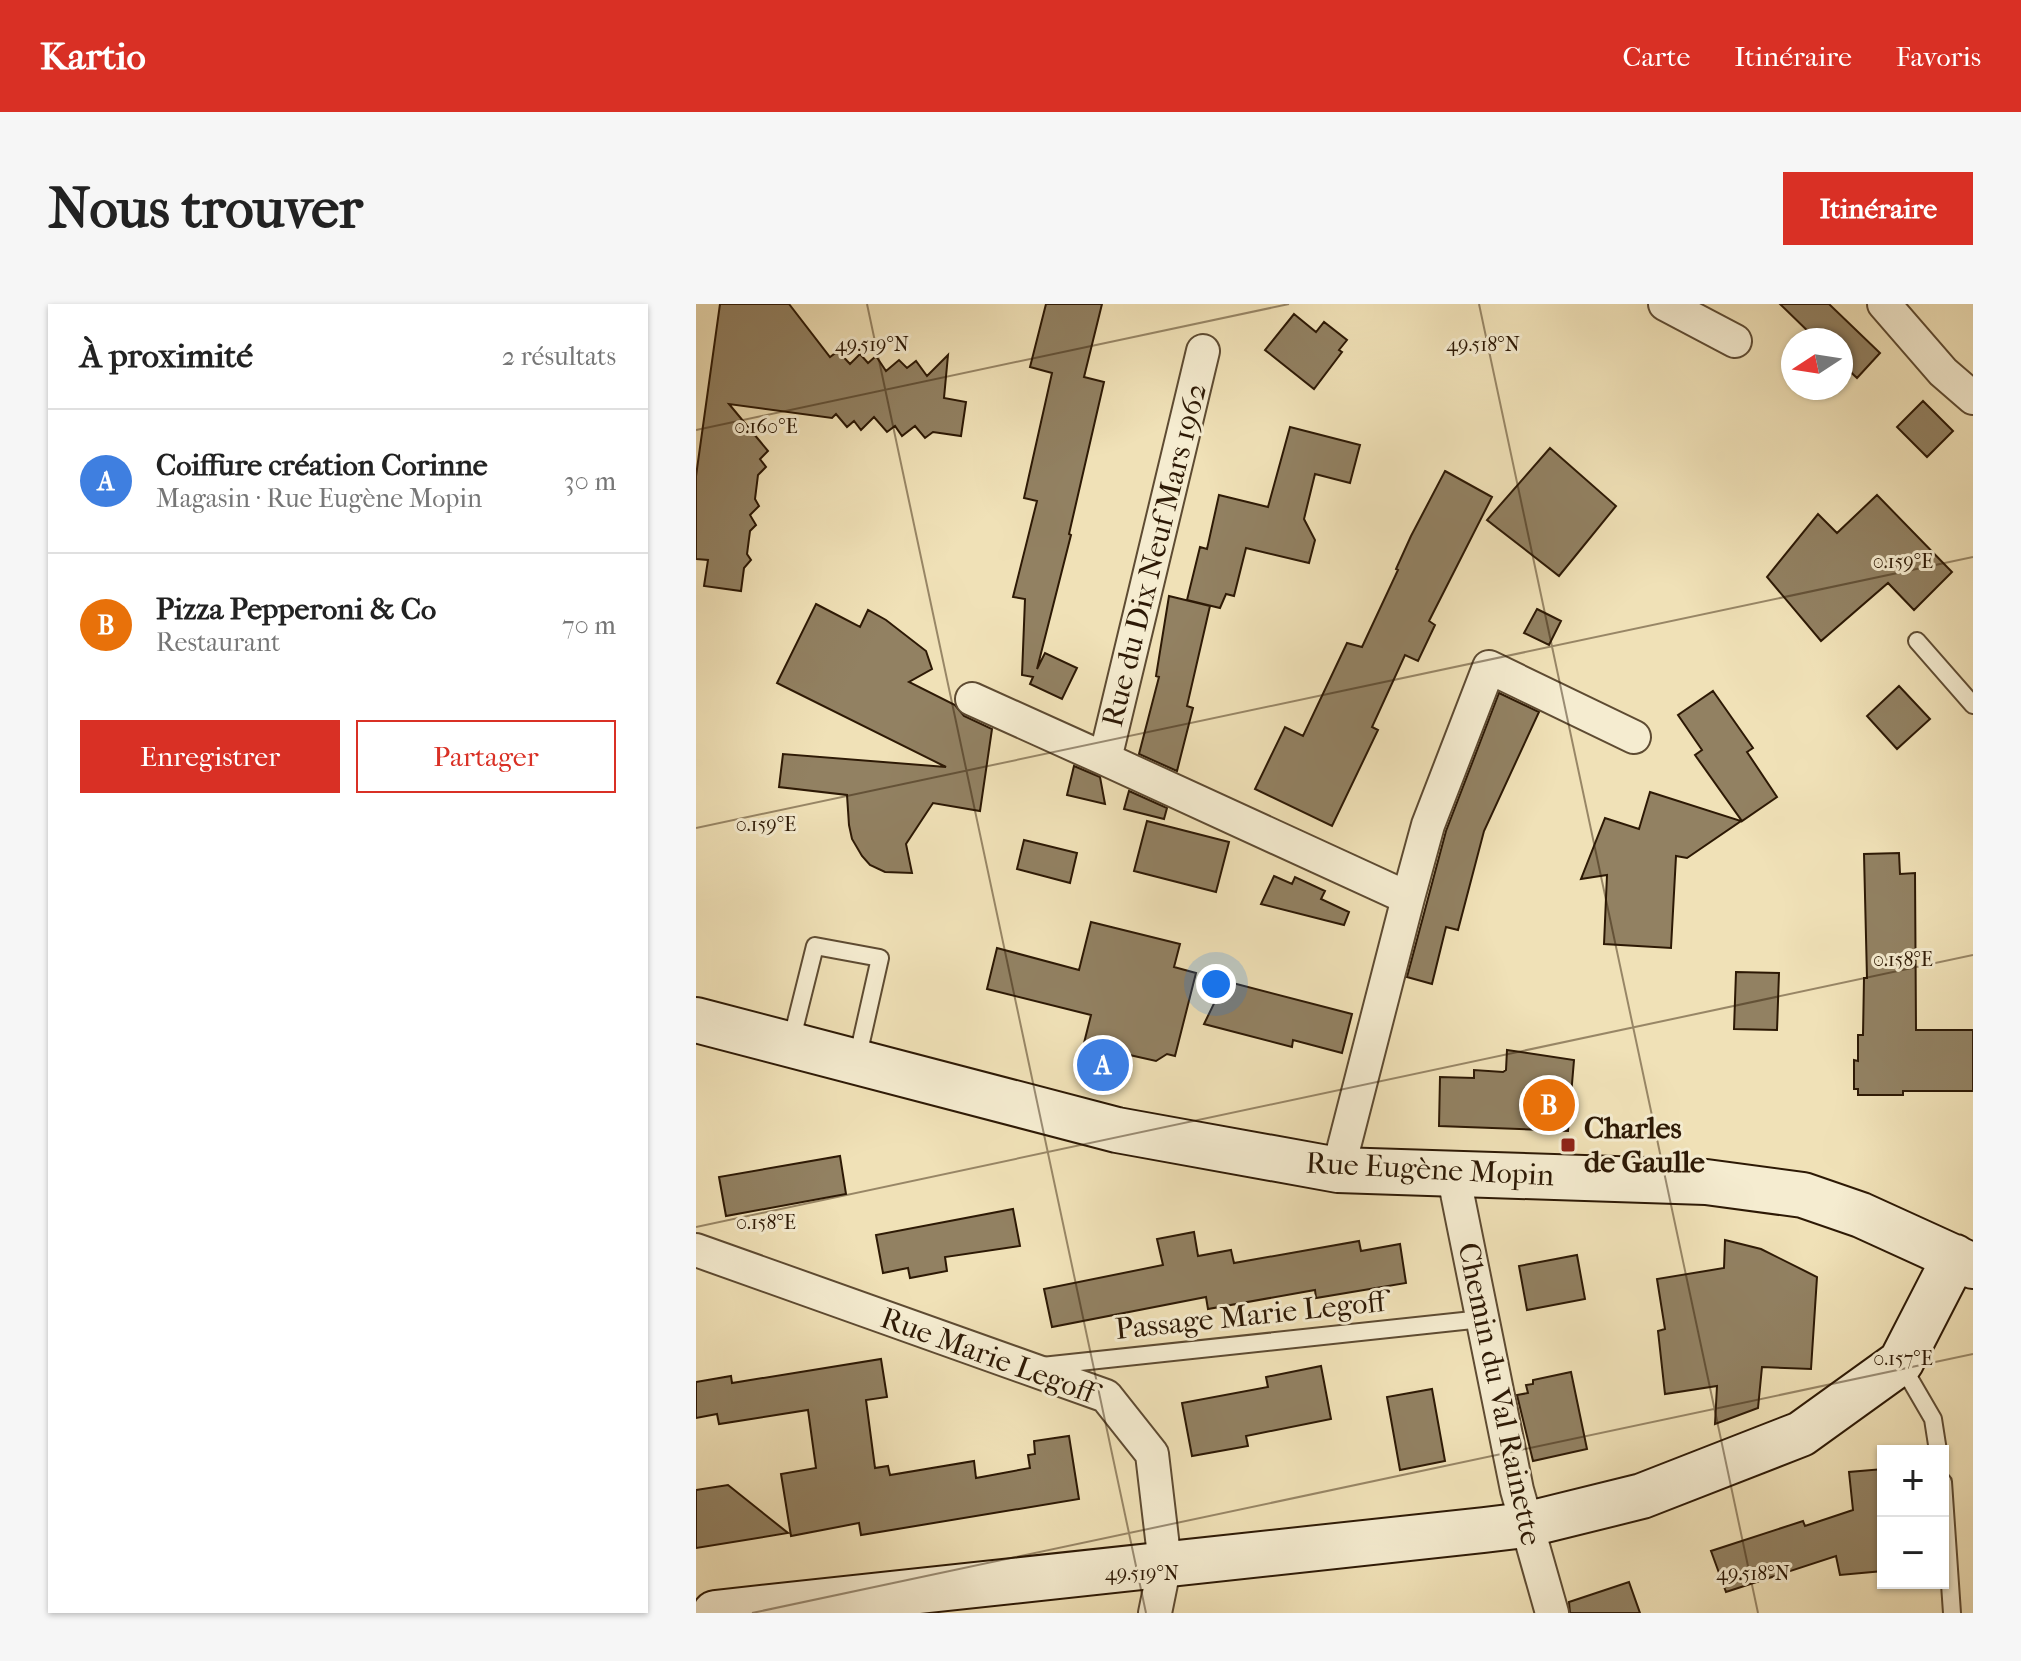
<!DOCTYPE html>
<html lang="fr">
<meta charset="utf-8">
<style>
:root{--surface:#fff;--page:#f6f6f6;--text:#222;--muted:#767676;--line:#e0e0e0;--accent:#d93025}
body{margin:0;font-family:"IM FELL French Canon",serif;background:var(--page);color:var(--text)}
.controls{position:absolute;right:24px;bottom:24px;display:grid;overflow:hidden;border-radius:0px;box-shadow:0 2px 6px #0004}
.controls button{width:72px;height:72px;display:grid;place-items:center;padding:0;border:0;border-bottom:2px solid var(--line);background:var(--surface);color:var(--text);font:40px sans-serif}
.compass{position:absolute;left:1085px;top:24px;width:72px;height:72px;border-radius:50%;background:var(--surface);box-shadow:0 2px 6px #0004;rotate:258deg}
.you{position:absolute;left:520px;top:680px;width:28px;height:28px;margin:-20px;border:6px solid #fff;border-radius:50%;background:#1a73e8;box-shadow:0 0 0 12px #1a73e833}
.badge{display:grid;place-items:center;width:52px;height:52px;border-radius:50%;background:var(--accent);color:#fff;font-size:26px;font-weight:700}
.pin{position:absolute;translate:-50% -50%;border:4px solid #fff;box-shadow:0 2px 8px #0006}
.list{margin:0;padding:0;list-style:none}
h2{display:flex;justify-content:space-between;align-items:center;height:104px;margin:0;padding:0 32px;font-size:34px}
h2 small{font-size:26px;font-weight:400;color:var(--muted)}
.list li{display:grid;grid-template-columns:52px 1fr auto;gap:24px;align-items:center;box-sizing:border-box;height:144px;padding:0 32px;border-top:2px solid var(--line)}
.list b{display:block;font-size:30px;white-space:nowrap}
.list p{margin:0;font-size:26px;white-space:nowrap;color:var(--muted)}
.list em{font-size:26px;font-style:normal;color:var(--muted)}
.actions{display:flex;gap:16px;padding:24px 32px}
.actions a{flex:1;padding:18px 0;border:2px solid var(--accent);border-radius:0px;text-align:center;font-size:28px;color:var(--accent)}
.actions .main{background:var(--accent);color:#fff}
.map{position:relative;flex:none;width:1277px;height:1309px;overflow:hidden;border-radius:0px}
header{display:flex;align-items:center;gap:48px;box-sizing:border-box;height:112px;padding:0 40px;background:var(--accent);color:#fff}
header strong{font-size:38px}
nav{display:flex;gap:44px;margin-inline-start:auto;font-size:28px}
.intro{display:flex;align-items:center;justify-content:space-between;box-sizing:border-box;height:192px;padding:0 48px}
h1{margin:0;font-size:56px}
.button{padding:20px 36px;border-radius:0px;background:var(--accent);color:#fff;font-size:28px;font-weight:700}
main{display:flex;gap:48px;padding:0 48px}
aside{flex:1;background:var(--surface);border-radius:0px;box-shadow:0 2px 6px #0004}
.map>svg:first-child{display:block}
.building{fill:#928162;stroke:#2d1905;stroke-width:2}
.lines{fill:none;stroke-linecap:round;stroke-linejoin:round}
.lane-casing{stroke:#5e4b32;stroke-width:20}
.street-casing{stroke:#5e4b32;stroke-width:36}
.secondary-casing{stroke:#2d1905;stroke-width:48}
.lane{stroke:#f5ecd0;stroke-width:16}
.street{stroke:#f5ecd0;stroke-width:32}
.secondary{stroke:#f5ecd0;stroke-width:44}
.ticks{fill:none;stroke:#2d1905;stroke-width:2;stroke-opacity:0.45}
.poi-dot{fill:#8f2418;stroke:#f5ecd0;stroke-width:3}
.labels{text-anchor:middle;stroke-width:6;stroke-linejoin:round;paint-order:stroke}
.street-label{font-size:30px;fill:#2d1905;stroke:#f5ecd0}
.poi-label{font-size:30px;font-weight:bold;fill:#2d1905;stroke:#f5ecd0;text-anchor:start}
.ticks-label{font-size:20px;text-anchor:middle;fill:#2d1905;stroke:#f5ecd0;stroke-width:6;stroke-linejoin:round;paint-order:stroke}
</style>
<header>
<strong>Kartio</strong>
<nav><a>Carte</a><a>Itinéraire</a><a>Favoris</a></nav>
</header>
<div class="intro"><h1>Nous trouver</h1><a class="button">Itinéraire</a></div>
<main>
<aside>
<h2>À proximité<small>2 résultats</small></h2>
<ul class="list">
<li><span class="badge" style="background:#3f7fe0">A</span><div><b>Coiffure création Corinne</b><p>Magasin · Rue Eugène Mopin</p></div><em>30 m</em></li>
<li><span class="badge" style="background:#e8710a">B</span><div><b>Pizza Pepperoni &amp; Co</b><p>Restaurant</p></div><em>70 m</em></li>
</ul>
<div class="actions"><a class="main">Enregistrer</a><a>Partager</a></div>
</aside>
<div class="map">
<svg width="1277" height="1309" viewBox="0 0 1277 1309">
<rect width="100%" height="100%" fill="#f0e1b7"/>
<filter id="stains"><feTurbulence type="fractalNoise" baseFrequency=".0025" numOctaves="4"/><feColorMatrix values="0 0 0 0 .2 0 0 0 0 .09 0 0 0 0 .02 0 0 0 .5 -.17"/></filter>
<radialGradient id="worn" r=".72"><stop offset=".6" stop-color="#630" stop-opacity="0"/><stop offset="1" stop-color="#630" stop-opacity=".3"/></radialGradient>
<path class="building" d="M 24,0 L 93,0 L 134,53 L 142,47 L 154,60 L 164,50 L 172,59 L 180,52 L 190,67 L 203,56 L 211,64 L 220,57 L 231,72 L 252,51 L 248,94 L 270,98 L 265,132 L 237,128 L 229,134 L 219,122 L 206,132 L 199,122 L 191,128 L 178,113 L 165,126 L 158,117 L 151,123 L 140,110 L 136,114 L 33,100 L 72,147 L 64,155 L 70,163 L 62,171 L 59,195 L 63,202 L 54,211 L 60,221 L 54,227 L 51,250 L 55,256 L 48,264 L 45,287 L 8,282 L 12,256 L 0,255 L 0,172 Z
M 350,0 L 406,0 L 388,73 L 408,78 L 373,230 L 375,231 L 341,365 L 349,349 L 381,364 L 366,395 L 334,380 L 337,373 L 326,371 L 329,295 L 317,293 L 341,197 L 328,194 L 356,69 L 334,63 Z
M 1084,0 L 1133,0 L 1184,49 L 1161,74 L 1145,59 L 1145,36 L 1121,36 Z
M 598,10 L 620,28 L 628,18 L 651,36 L 643,46 L 646,48 L 618,85 L 569,46 Z
M 1227,97 L 1257,127 L 1231,153 L 1201,123 Z
M 594,123 L 664,141 L 654,179 L 619,170 L 608,215 L 619,236 L 613,259 L 550,244 L 538,292 L 530,290 L 524,304 L 491,296 L 504,243 L 511,245 L 523,191 L 572,203 Z
M 854,144 L 920,202 L 863,272 L 791,216 Z
M 749,167 L 796,193 L 733,317 L 739,321 L 722,357 L 709,351 L 676,423 L 682,426 L 636,522 L 559,485 L 589,423 L 607,432 L 651,339 L 666,343 L 702,266 L 700,265 L 715,232 Z
M 1181,191 L 1256,268 L 1218,306 L 1192,279 L 1125,337 L 1071,273 L 1122,210 L 1141,229 Z
M 473,292 L 514,302 L 491,402 L 497,404 L 481,467 L 443,450 L 463,373 L 460,372 Z
M 120,300 L 164,323 L 172,306 L 190,316 L 230,347 L 236,365 L 213,378 L 259,401 L 268,412 L 296,425 L 284,507 L 237,499 L 210,540 L 216,569 L 189,568 L 174,561 L 166,552 L 156,535 L 153,521 L 151,491 L 83,483 L 87,450 L 250,463 L 81,379 Z
M 841,305 L 865,317 L 853,341 L 828,329 Z
M 1203,382 L 1234,415 L 1201,445 L 1171,412 Z
M 1017,387 L 1057,444 L 1051,448 L 1081,493 L 1046,517 L 999,451 L 1006,446 L 982,411 Z
M 803,389 L 843,408 L 788,527 L 762,626 L 750,623 L 736,680 L 711,673 L 750,527 Z
M 378,462 L 404,473 L 409,500 L 371,491 Z
M 433,487 L 471,504 L 468,515 L 428,505 Z
M 954,488 L 1045,517 L 991,554 L 980,552 L 975,644 L 908,640 L 911,571 L 885,575 L 909,514 L 943,525 Z
M 451,517 L 533,538 L 520,588 L 438,567 Z
M 328,536 L 381,549 L 374,579 L 321,565 Z
M 1203,549 L 1204,570 L 1219,569 L 1220,726 L 1277,726 L 1277,787 L 1207,787 L 1207,791 L 1162,791 L 1162,785 L 1158,785 L 1158,756 L 1162,757 L 1162,731 L 1167,731 L 1168,674 L 1171,674 L 1168,550 Z
M 578,572 L 596,580 L 599,573 L 629,587 L 625,595 L 653,608 L 648,621 L 565,600 Z
M 395,618 L 484,640 L 478,663 L 500,669 L 479,752 L 471,750 L 460,757 L 429,750 L 423,774 L 382,763 L 395,711 L 291,685 L 301,644 L 383,666 Z
M 1040,668 L 1083,669 L 1081,726 L 1038,725 Z
M 529,677 L 656,710 L 646,749 L 597,736 L 596,743 L 508,720 Z
M 811,746 L 878,756 L 872,827 L 743,822 L 744,773 L 778,774 L 778,766 L 807,768 L 810,766 Z
M 144,852 L 150,890 L 30,912 L 23,873 Z
M 317,905 L 324,942 L 249,953 L 251,967 L 214,974 L 212,964 L 187,969 L 180,931 Z
M 498,928 L 502,952 L 535,946 L 538,959 L 663,937 L 665,947 L 704,940 L 710,979 L 620,994 L 619,986 L 512,1005 L 510,993 L 356,1023 L 348,985 L 467,961 L 461,935 Z
M 1029,936 L 1065,945 L 1121,973 L 1115,1065 L 1066,1063 L 1062,1104 L 1019,1120 L 1021,1082 L 969,1090 L 962,1027 L 969,1025 L 961,975 L 1028,964 Z
M 881,951 L 889,995 L 831,1006 L 823,962 Z
M 185,1055 L 191,1093 L 170,1096 L 179,1164 L 192,1162 L 194,1171 L 278,1157 L 280,1174 L 334,1164 L 332,1151 L 339,1150 L 338,1137 L 373,1132 L 383,1195 L 165,1231 L 163,1219 L 95,1232 L 85,1170 L 120,1164 L 112,1106 L 23,1120 L 21,1110 L 0,1114 L 0,1078 L 35,1072 L 36,1079 Z
M 625,1062 L 635,1115 L 550,1132 L 552,1142 L 496,1152 L 486,1099 L 572,1083 L 570,1073 Z
M 875,1068 L 891,1145 L 837,1157 L 821,1091 L 832,1089 L 830,1081 L 837,1080 L 837,1076 Z
M 736,1085 L 749,1157 L 704,1166 L 691,1093 Z
M 1187,1165 L 1187,1267 L 1144,1271 L 1140,1252 L 1030,1288 L 1015,1247 L 1107,1217 L 1109,1222 L 1157,1206 L 1153,1168 Z
M 32,1181 L 92,1229 L 0,1244 L 0,1186 Z
M 933,1278 L 944,1309 L 874,1309 L 873,1298 Z"/>
<g class="lines">
<g class="lane-casing">
<path id="lane" d="M 1221,337 L 1277,401
M 95,738 L 119,642 L 184,654 L 161,756
M 1205,1060 L 1237,1115 L 1242,1147
M 346,1062 L 786,1015
M 1247,1178 L 1256,1309"/>
</g>
<g class="street-casing">
<path id="street" d="M 969,0 L 1039,37
M 1188,0 L 1247,68 L 1277,94
M 507,47 L 409,455 L 712,594 L 642,866
M 276,395 L 409,455
M 712,594 L 732,521 L 793,363 L 938,433
M 757,869 L 821,1186 L 856,1309
M 0,946 L 410,1092 L 456,1150 L 469,1260 L 459,1309"/>
</g>
<g class="secondary-casing">
<path id="secondary" d="M 0,716 L 421,826 L 642,866 L 1010,878 L 1107,891 L 1165,911 L 1277,962
M 19,1309 L 788,1226 L 829,1221 L 946,1192 L 1105,1130 L 1205,1058 L 1259,953"/>
</g>
<use href="#lane" class="lane"/>
<use href="#street" class="street"/>
<use href="#secondary" class="secondary"/>
</g>
<path class="ticks" d="M 171,0 L 450,1309M 783,0 L 1062,1309M 0,126 L 593,0M 0,524 L 1277,253M 0,923 L 1277,651M 56,1309 L 1277,1050"/>
<rect class="poi-dot" x="864" y="833" width="16" height="16" rx="4"/>
<g class="labels">
<g class="street-label">
<text transform="translate(458 251) rotate(-76)" y="10">Rue du Dix Neuf Mars 1962</text>
<text transform="translate(734 865) rotate(3)" y="10">Rue Eugène Mopin</text>
<text transform="translate(554 1011) rotate(-6)" y="10">Passage Marie Legoff</text>
<text transform="translate(292 1051) rotate(20)" y="10">Rue Marie Legoff</text>
<text transform="translate(804 1090) rotate(78)" y="10">Chemin du Val Rainette</text>
</g>
<g class="poi-label">
<text x="888" y="834">Charles<tspan x="888" dy="34">de Gaulle</tspan></text>
</g>
</g>
<g class="ticks-label">
<text x="176" y="47">49.519°N</text>
<text x="787" y="47">49.518°N</text>
<text x="70" y="129">0.160°E</text>
<text x="1207" y="264">0.159°E</text>
<text x="70" y="527">0.159°E</text>
<text x="1207" y="662">0.158°E</text>
<text x="70" y="925">0.158°E</text>
<text x="1207" y="1061">0.157°E</text>
<text x="446" y="1276">49.519°N</text>
<text x="1057" y="1276">49.518°N</text>
</g>
<rect width="100%" height="100%" filter="url(#stains)"/>
<rect width="100%" height="100%" fill="url(#worn)"/>
</svg>
<div class="controls">
<button>+</button>
<button>−</button>
</div>
<svg class="compass" viewBox="-18 -18 36 36"><path d="M0-13l5 13h-10z" fill="#e53935"/><path d="M0 13l5-13h-10z" fill="#767676"/></svg>
<div class="you"></div>
<div class="pin badge" style="left:407px;top:761px;background:#3f7fe0">A</div>
<div class="pin badge" style="left:853px;top:801px;background:#e8710a">B</div>
</div>
</main>
